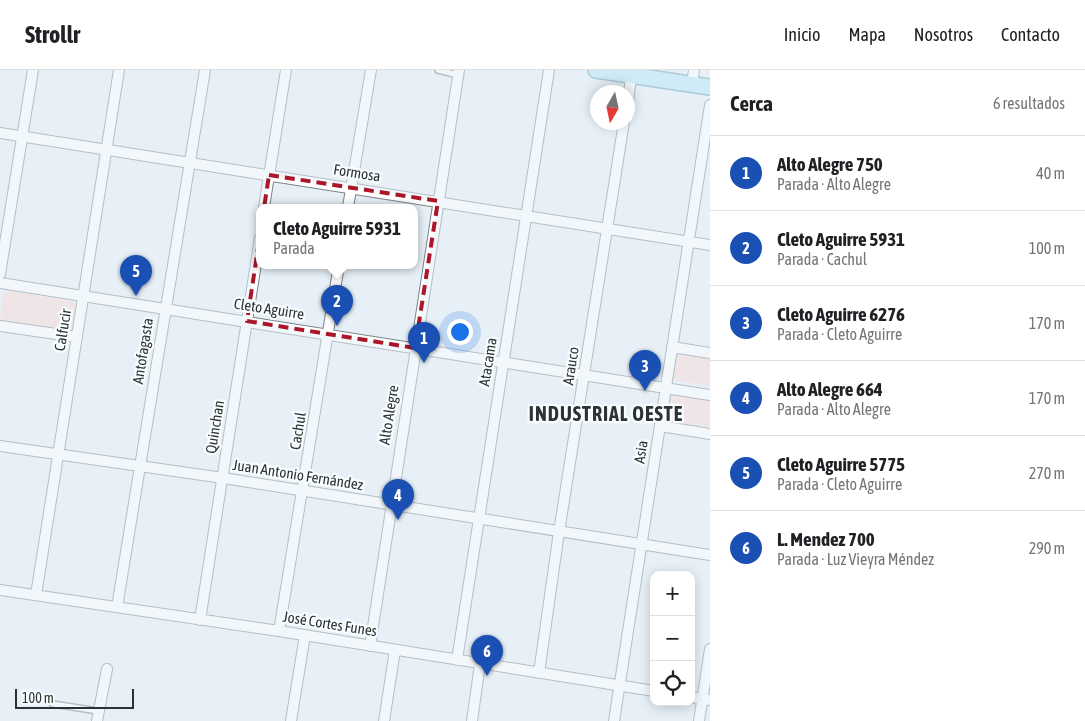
<!DOCTYPE html>
<html lang="es">
<meta charset="utf-8">
<style>
:root{--surface:#fff;--page:#f6f6f6;--text:#202124;--muted:#757577;--line:#e0e0e0;--accent:#ab1628}
body{margin:0;font-family:"Asap Condensed",sans-serif;background:var(--page);color:var(--text)}
.controls{position:absolute;right:15px;bottom:15px;display:grid;overflow:hidden;border-radius:10px;box-shadow:0 2px 12px #0003}
.controls button{width:45px;height:45px;display:grid;place-items:center;padding:0;border:0;border-bottom:1px solid var(--line);background:var(--surface);color:var(--text);font:25px sans-serif}
.compass{position:absolute;left:590px;top:15px;width:45px;height:45px;border-radius:50%;background:var(--surface);box-shadow:0 2px 12px #0003;rotate:189deg}
.scale{position:absolute;left:15px;bottom:12px;width:119px;box-sizing:border-box;padding-left:5px;border:2px solid #2e3234;border-top:0;font-size:14px;line-height:18px;white-space:nowrap;color:#2e3234;-webkit-text-stroke:4px #f8fdff;paint-order:stroke}
.you{position:absolute;left:459px;top:261px;width:18px;height:18px;margin:-12px;border:4px solid #fff;border-radius:50%;background:#1a73e8;box-shadow:0 0 0 8px #1a73e833}
.badge{display:grid;place-items:center;width:32px;height:32px;border-radius:50%;background:var(--accent);color:#fff;font-size:16px;font-weight:700}
.pin{position:absolute;translate:-50% -41px;filter:drop-shadow(0 1px 2px #0008)}
.pin::after{content:'';position:absolute;top:26px;width:18px;height:15px;background:inherit;clip-path:polygon(0 0,100% 0,50% 100%)}
.popup{position:absolute;left:256px;top:134px;width:162px;height:65px;box-sizing:border-box;display:grid;place-content:center;border-radius:10px;background:var(--surface);filter:drop-shadow(0 1px 4px #0005);font-size:16px;white-space:nowrap;color:var(--muted)}
.popup b{font-size:19px;color:var(--text)}
.popup::after{content:'';position:absolute;left:50%;top:100%;margin-left:-10px;border:10px solid transparent;border-top-color:var(--surface)}
.list{margin:0;padding:0;list-style:none}
h2{display:flex;justify-content:space-between;align-items:center;height:65px;margin:0;padding:0 20px;font-size:21px}
h2 small{font-size:16px;font-weight:400;color:var(--muted)}
.list li{display:grid;grid-template-columns:32px 1fr auto;gap:15px;align-items:center;box-sizing:border-box;height:75px;padding:0 20px;border-top:1px solid var(--line)}
.list b{display:block;font-size:19px;white-space:nowrap}
.list p{margin:0;font-size:16px;white-space:nowrap;color:var(--muted)}
.list em{font-size:16px;font-style:normal;color:var(--muted)}
.icon{flex:none;width:28px;height:28px;fill:none;stroke:currentColor;stroke-width:2;stroke-linecap:round;stroke-linejoin:round}
.map{position:relative;flex:none;width:710px;height:651px;overflow:hidden}
header{display:flex;align-items:center;gap:30px;box-sizing:border-box;height:70px;padding:0 25px;background:var(--surface);border-bottom:1px solid var(--line)}
header strong{font-size:24px}
nav{display:flex;gap:28px;margin-inline-start:auto;font-size:18px}
main{display:flex}
aside{flex:1;background:var(--surface)}
.map>svg:first-child{display:block}
.green{fill:#fbd7d5}
.lines{fill:none;stroke-linecap:round;stroke-linejoin:round}
.lane-casing{stroke:#7a8388;stroke-width:8}
.street-casing{stroke:#7a8388;stroke-width:12}
.primary-casing{stroke:#669bb3;stroke-width:18}
.lane{stroke:#fff;stroke-width:5}
.street{stroke:#fff;stroke-width:10}
.primary{stroke:#b5e5fb;stroke-width:15}
.marked{fill:none;stroke:#ab1628;stroke-width:4;stroke-dasharray:10 6;stroke-linejoin:round}
.labels{text-anchor:middle;stroke-width:4.5;stroke-linejoin:round;paint-order:stroke}
.street-label{font-size:15px;fill:#2e3234;stroke:#f8fdff}
.district-label{font-size:20px;font-weight:bold;letter-spacing:1px;fill:#2e3234;stroke:#f8fdff}
</style>
<header>
<strong>Strollr</strong>
<nav><a>Inicio</a><a>Mapa</a><a>Nosotros</a><a>Contacto</a></nav>
</header>
<main>
<div class="map">
<svg width="710" height="651" viewBox="0 0 710 651">
<rect width="100%" height="100%" fill="#e6f0f6"/>
<path class="green" d="M 8,221 L 72,231 L 76,235 L 73,257 L 66,261 L 4,252 L 0,246 L 3,224 Z
M 676,281 L 710,287 L 710,316 L 671,310 Z
M 670,322 L 710,329 L 710,357 L 664,351 Z"/>
<g class="lines">
<g class="lane-casing">
<path id="lane" d="M 438,0 L 458,5
M 53,634 L 98,641"/>
</g>
<g class="street-casing">
<path id="street" d="M 692,14 L 694,0
M 628,31 L 632,0
M 0,63 L 710,175
M 264,137 L 286,0
M 348,137 L 371,0
M 0,204 L 33,0
M 0,213 L 710,325
M 0,256 L 77,267
M 672,277 L 710,283
M 660,356 L 710,364
M 0,376 L 223,408 L 710,485
M 0,520 L 279,561 L 654,621
M 36,525 L 119,0
M 117,537 L 205,0
M 200,550 L 260,168
M 279,561 L 339,195
M 370,576 L 459,0
M 457,590 L 549,0
M 539,603 L 559,462 L 624,52
M 691,627 L 710,630
M 97,651 L 107,599
M 291,651 L 305,565
M 384,651 L 395,580
M 472,651 L 480,594
M 614,651 L 710,35
M 699,651 L 710,579"/>
</g>
<g class="primary-casing">
<path id="primary" d="M 596,0 L 710,17"/>
</g>
<use href="#lane" class="lane"/>
<use href="#street" class="street"/>
<use href="#primary" class="primary"/>
</g>
<path d="M0 0H710V651H0ZM 269,105 L 438,131 L 415,278 L 247,251 Z" fill="#e6f0f6" fill-opacity=".55" fill-rule="evenodd"/>
<path class="marked" d="M 269,105 L 438,131 L 415,278 L 247,251 Z"/>
<g class="labels">
<g class="street-label">
<text transform="translate(357 103) rotate(9)" y="5">Formosa</text>
<text transform="translate(269 239) rotate(9)" y="5">Cleto Aguirre</text>
<text transform="translate(63 260) rotate(-81)" y="5">Calfucir</text>
<text transform="translate(143 281) rotate(-81)" y="5">Antofagasta</text>
<text transform="translate(488 292) rotate(-81)" y="5">Atacama</text>
<text transform="translate(571 296) rotate(-81)" y="5">Arauco</text>
<text transform="translate(389 345) rotate(-81)" y="5">Alto Alegre</text>
<text transform="translate(215 357) rotate(-81)" y="5">Quinchan</text>
<text transform="translate(298 361) rotate(-81)" y="5">Cachul</text>
<text transform="translate(641 382) rotate(-81)" y="5">Asia</text>
<text transform="translate(298 405) rotate(9)" y="5">Juan Antonio Fernández</text>
<text transform="translate(330 554) rotate(9)" y="5">José Cortes Funes</text>
</g>
<g class="district-label">
<text x="606" y="351">INDUSTRIAL OESTE</text>
</g>
</g>
</svg>
<div class="controls">
<button>+</button>
<button>−</button>
<button><svg class="icon" aria-label="locate" viewBox="0 0 24 24"><circle cx="12" cy="12" r="6"/><path d="M12 2v4M12 18v4M2 12h4M18 12h4"/></svg></button>
</div>
<svg class="compass" viewBox="-18 -18 36 36"><path d="M0-13l5 13h-10z" fill="#e53935"/><path d="M0 13l5-13h-10z" fill="#757577"/></svg>
<div class="scale">100 m</div>
<div class="you"></div>
<div class="pin badge" style="left:424px;top:293px;background:#1a4fb4">1</div>
<div class="pin badge" style="left:337px;top:256px;background:#1a4fb4">2</div>
<div class="popup"><b>Cleto Aguirre 5931</b>Parada</div>
<div class="pin badge" style="left:645px;top:321px;background:#1a4fb4">3</div>
<div class="pin badge" style="left:398px;top:450px;background:#1a4fb4">4</div>
<div class="pin badge" style="left:136px;top:226px;background:#1a4fb4">5</div>
<div class="pin badge" style="left:487px;top:606px;background:#1a4fb4">6</div>
</div>
<aside>
<h2>Cerca<small>6 resultados</small></h2>
<ul class="list">
<li><span class="badge" style="background:#1a4fb4">1</span><div><b>Alto Alegre 750</b><p>Parada · Alto Alegre</p></div><em>40 m</em></li>
<li><span class="badge" style="background:#1a4fb4">2</span><div><b>Cleto Aguirre 5931</b><p>Parada · Cachul</p></div><em>100 m</em></li>
<li><span class="badge" style="background:#1a4fb4">3</span><div><b>Cleto Aguirre 6276</b><p>Parada · Cleto Aguirre</p></div><em>170 m</em></li>
<li><span class="badge" style="background:#1a4fb4">4</span><div><b>Alto Alegre 664</b><p>Parada · Alto Alegre</p></div><em>170 m</em></li>
<li><span class="badge" style="background:#1a4fb4">5</span><div><b>Cleto Aguirre 5775</b><p>Parada · Cleto Aguirre</p></div><em>270 m</em></li>
<li><span class="badge" style="background:#1a4fb4">6</span><div><b>L. Mendez 700</b><p>Parada · Luz Vieyra Méndez</p></div><em>290 m</em></li>
</ul>
</aside>
</main>
